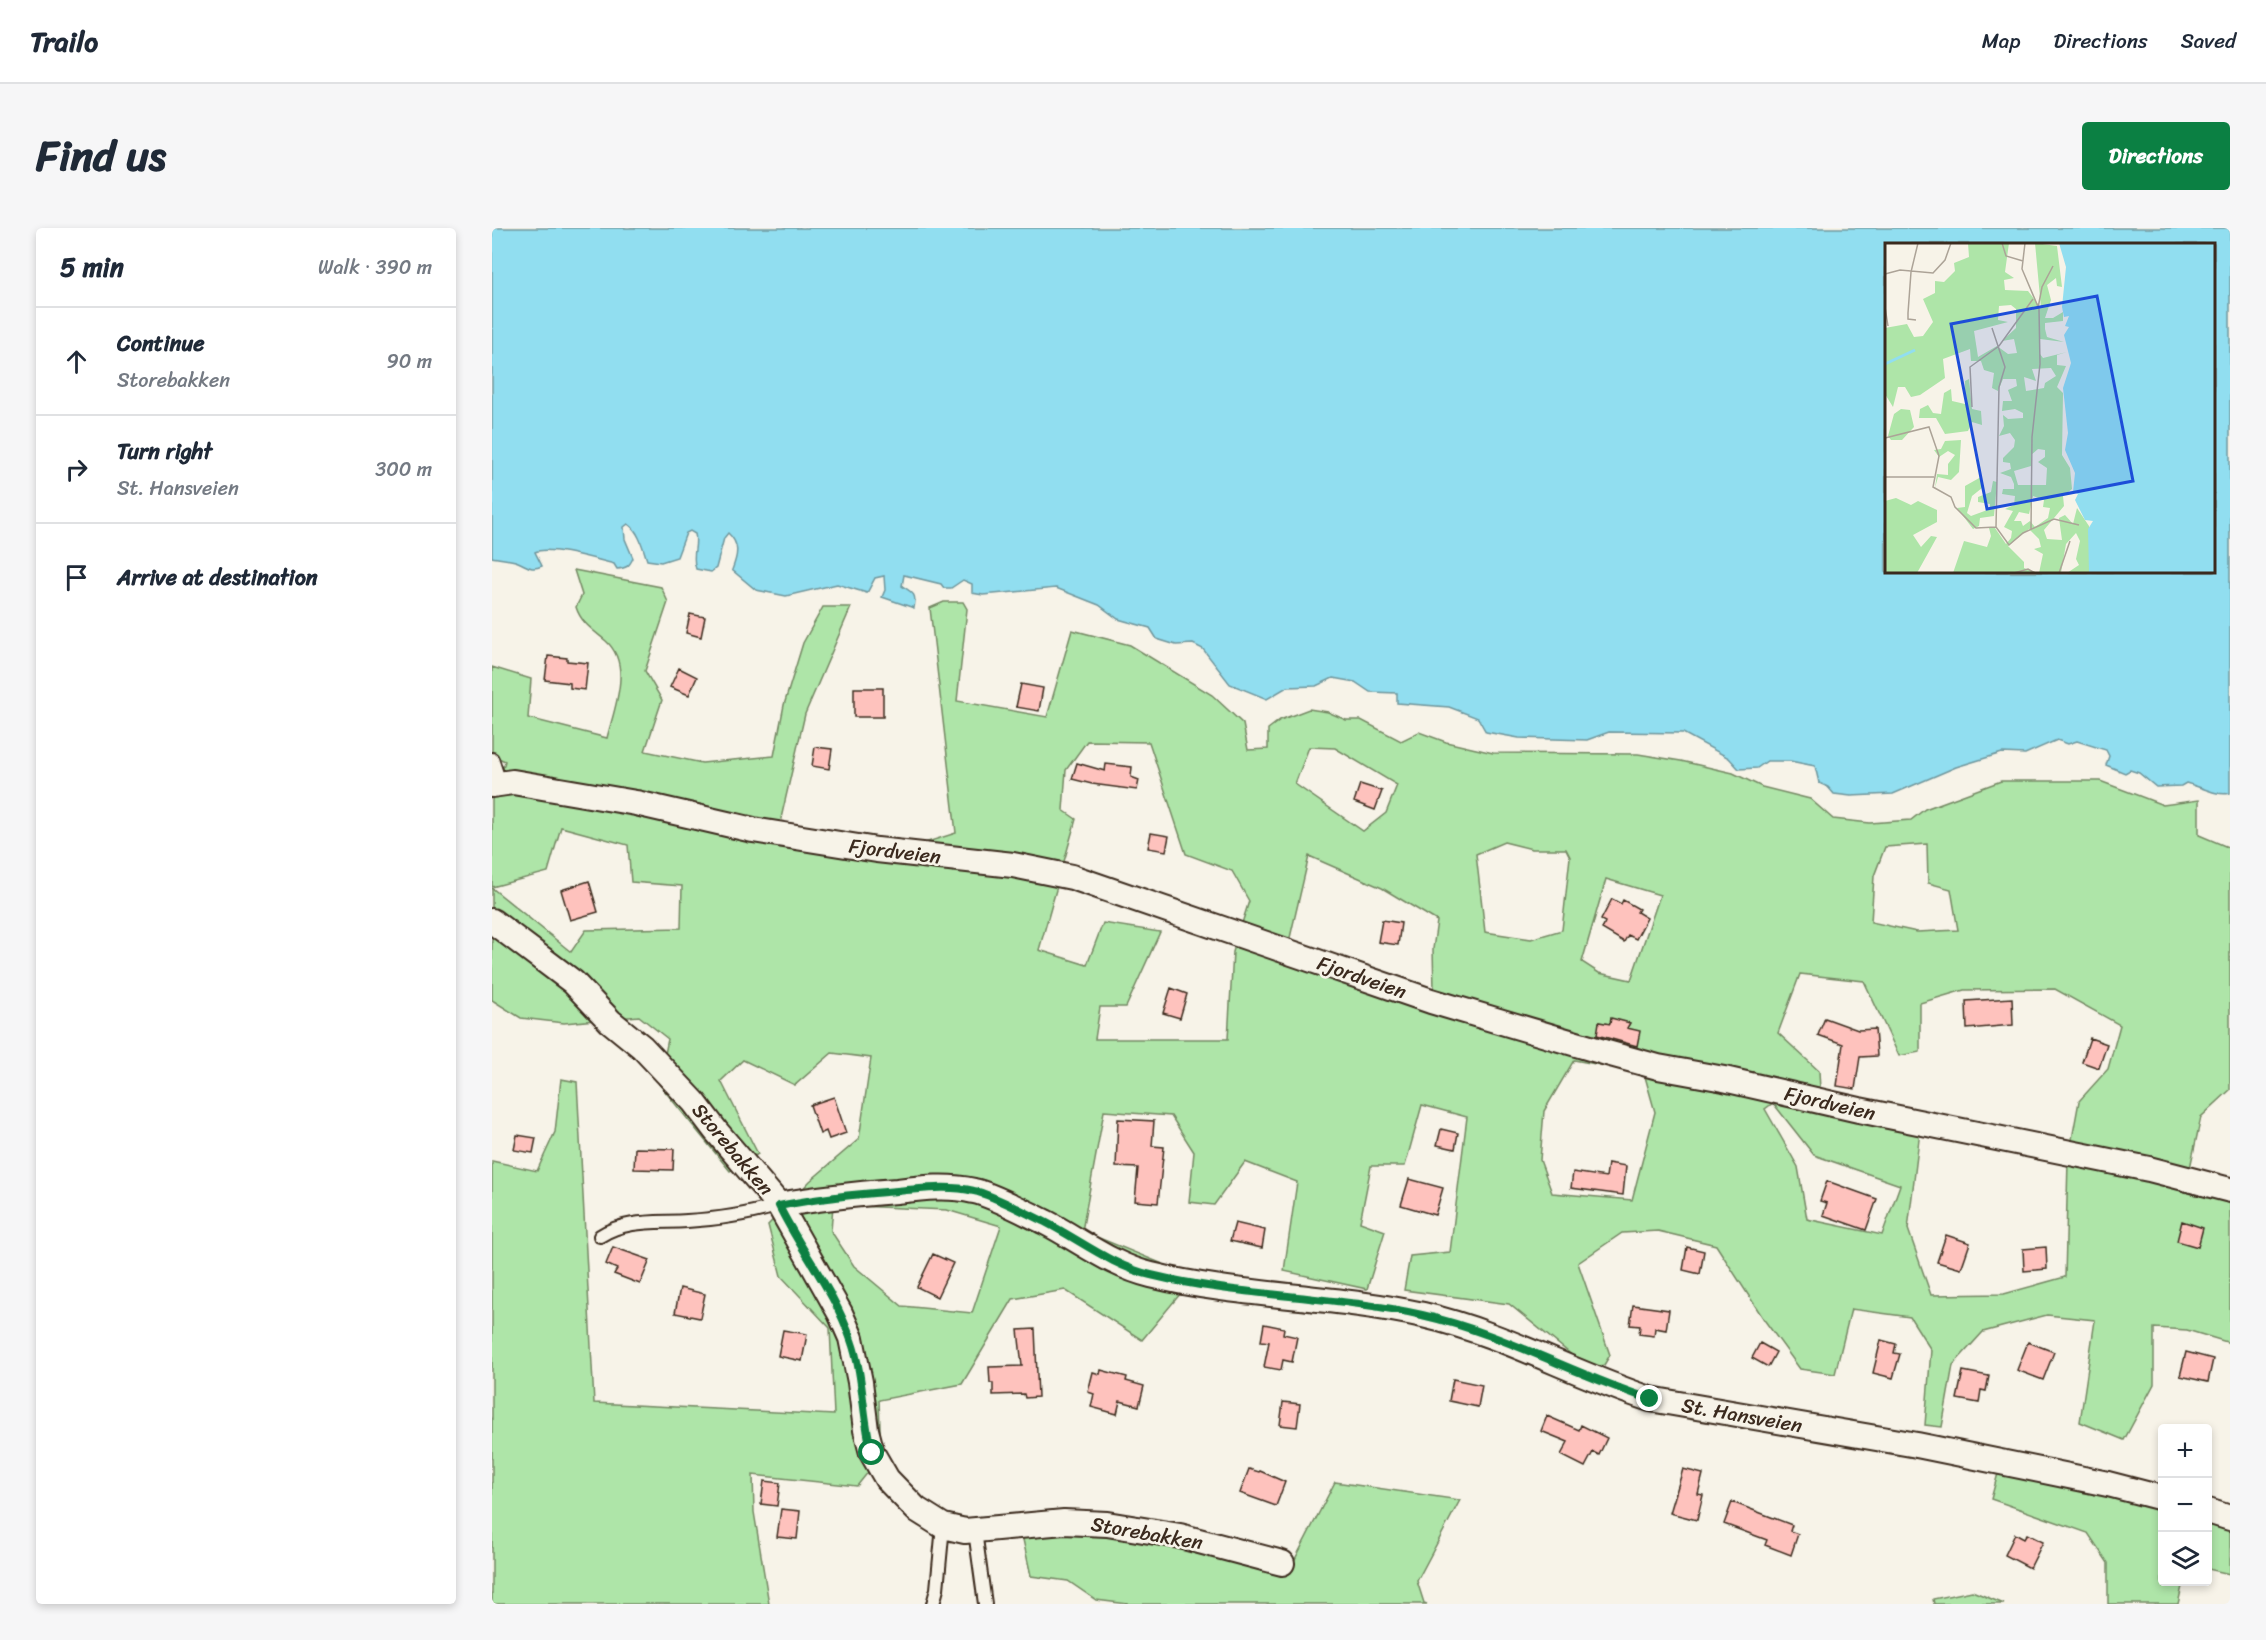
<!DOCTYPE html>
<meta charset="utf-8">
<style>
:root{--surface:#fff;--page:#f6f6f7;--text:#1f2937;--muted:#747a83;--line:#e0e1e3;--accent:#0b8043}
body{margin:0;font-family:Sriracha,sans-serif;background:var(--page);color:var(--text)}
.controls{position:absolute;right:18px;bottom:18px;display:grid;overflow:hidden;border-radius:6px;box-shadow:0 3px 9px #0003}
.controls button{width:54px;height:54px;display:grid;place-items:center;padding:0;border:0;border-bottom:2px solid var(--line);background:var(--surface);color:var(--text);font:30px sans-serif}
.stop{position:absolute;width:18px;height:18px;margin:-14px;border:4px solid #0b8043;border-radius:50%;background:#fff}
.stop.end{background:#0b8043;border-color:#fff;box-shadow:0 2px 6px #0008}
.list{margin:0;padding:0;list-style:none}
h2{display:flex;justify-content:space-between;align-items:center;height:78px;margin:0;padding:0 24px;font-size:26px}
h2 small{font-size:20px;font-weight:400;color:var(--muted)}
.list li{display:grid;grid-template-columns:39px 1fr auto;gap:18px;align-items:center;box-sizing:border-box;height:108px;padding:0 24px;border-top:2px solid var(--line)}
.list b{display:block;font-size:22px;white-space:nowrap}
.list p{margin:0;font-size:20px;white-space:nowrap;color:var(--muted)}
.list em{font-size:20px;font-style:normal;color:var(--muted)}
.icon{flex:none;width:33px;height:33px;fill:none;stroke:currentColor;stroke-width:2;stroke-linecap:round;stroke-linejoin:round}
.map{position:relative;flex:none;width:1738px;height:1376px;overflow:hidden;border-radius:6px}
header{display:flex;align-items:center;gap:36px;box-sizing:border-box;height:84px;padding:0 30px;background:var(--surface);border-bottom:2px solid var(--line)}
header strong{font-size:28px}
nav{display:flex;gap:33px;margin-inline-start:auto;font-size:21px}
.intro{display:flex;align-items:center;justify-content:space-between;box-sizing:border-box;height:144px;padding:0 36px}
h1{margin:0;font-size:42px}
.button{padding:15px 27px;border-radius:6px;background:var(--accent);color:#fff;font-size:21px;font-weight:700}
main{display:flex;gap:36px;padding:0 36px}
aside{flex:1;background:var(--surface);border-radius:6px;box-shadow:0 3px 9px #0003}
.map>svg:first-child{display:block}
.green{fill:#aee5a8;stroke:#748863;stroke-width:1.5;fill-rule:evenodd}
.water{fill:#91def0;stroke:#6f969c;stroke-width:1.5;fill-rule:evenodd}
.building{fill:#fec2bd;stroke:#3b2a1e;stroke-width:1.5}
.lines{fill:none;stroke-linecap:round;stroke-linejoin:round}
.lane-casing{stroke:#3b2a1e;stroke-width:16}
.street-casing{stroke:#3b2a1e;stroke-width:28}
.lane{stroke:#f7f3e8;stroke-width:12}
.street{stroke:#f7f3e8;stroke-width:24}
.route{stroke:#0b8043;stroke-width:8}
.labels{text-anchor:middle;stroke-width:5;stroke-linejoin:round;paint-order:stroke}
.street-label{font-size:20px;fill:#3b2a1e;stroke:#f7f3e8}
.inset-river{fill:none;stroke:#91def0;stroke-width:3}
.inset-road{fill:none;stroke:#aca397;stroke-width:1.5}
.view{fill:#1d4ed8;fill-opacity:0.15;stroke:#1d4ed8;stroke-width:3}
.inset-edge{fill:none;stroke:#3b2a1e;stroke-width:3}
</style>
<header>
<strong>Trailo</strong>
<nav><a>Map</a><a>Directions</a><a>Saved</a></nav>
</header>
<div class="intro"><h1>Find us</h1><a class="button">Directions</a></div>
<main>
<aside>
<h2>5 min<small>Walk · 390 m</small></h2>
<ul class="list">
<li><svg class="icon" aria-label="ahead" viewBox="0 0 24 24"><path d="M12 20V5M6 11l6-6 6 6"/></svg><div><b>Continue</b><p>Storebakken</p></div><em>90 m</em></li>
<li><svg class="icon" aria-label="right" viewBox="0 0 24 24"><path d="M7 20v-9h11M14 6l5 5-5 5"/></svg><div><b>Turn right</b><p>St. Hansveien</p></div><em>300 m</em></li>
<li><svg class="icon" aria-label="arrive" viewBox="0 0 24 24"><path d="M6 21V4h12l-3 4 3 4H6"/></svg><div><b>Arrive at destination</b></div></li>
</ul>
</aside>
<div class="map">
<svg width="1738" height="1376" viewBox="0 0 1738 1376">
<rect width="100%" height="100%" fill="#f7f3e8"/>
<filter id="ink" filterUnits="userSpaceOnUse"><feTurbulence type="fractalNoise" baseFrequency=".0167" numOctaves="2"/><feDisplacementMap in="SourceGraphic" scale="12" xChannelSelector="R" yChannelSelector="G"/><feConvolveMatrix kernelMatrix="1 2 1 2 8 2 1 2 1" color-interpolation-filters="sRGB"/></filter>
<g filter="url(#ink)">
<path class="green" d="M 82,342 L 169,359 L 176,374 L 153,443 L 170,472 L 153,523 L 210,535 L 282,528 L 292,477 L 311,415 L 331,379 L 359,379 L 313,486 L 287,599 L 426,617 L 464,605 L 438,380 L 452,374 L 471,374 L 475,381 L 465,473 L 555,489 L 580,402 L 638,417 L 720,467 L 751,496 L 756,522 L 776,521 L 776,501 L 788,492 L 817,481 L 836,484 L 854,492 L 869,492 L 909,513 L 927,504 L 954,514 L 1001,525 L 1146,526 L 1189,533 L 1241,545 L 1270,559 L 1318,571 L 1341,591 L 1378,595 L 1419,592 L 1433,581 L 1509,553 L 1608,553 L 1671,577 L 1707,572 L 1707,607 L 1738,620 L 1738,862 L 1709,889 L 1698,940 L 1738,950 L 1738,1115 L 1695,1102 L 1662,1100 L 1662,1156 L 1632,1212 L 1588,1194 L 1603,1092 L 1555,1087 L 1491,1104 L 1461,1137 L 1450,1199 L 1433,1197 L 1439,1122 L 1418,1089 L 1359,1081 L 1343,1146 L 1308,1141 L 1273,1093 L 1224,1017 L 1166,1003 L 1130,1005 L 1086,1035 L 1118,1127 L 1112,1137 L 1097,1141 L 1017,1076 L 912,1062 L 918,1028 L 958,1024 L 975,889 L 930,877 L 913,938 L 879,938 L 868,994 L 893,1003 L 875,1061 L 792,1043 L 805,954 L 753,934 L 722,977 L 697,974 L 702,924 L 679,888 L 612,883 L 590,1003 L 676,1038 L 689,1065 L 650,1112 L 573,1062 L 521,1071 L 470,1156 L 387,1172 L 389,1228 L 365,1258 L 261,1247 L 262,1284 L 277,1376 L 0,1376 L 0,933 L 45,943 L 63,904 L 69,851 L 85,854 L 102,1175 L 342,1187 L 338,1100 L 289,1048 L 276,997 L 318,953 L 367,911 L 379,830 L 340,825 L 303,857 L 251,832 L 229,853 L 266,926 L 238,943 L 167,856 L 176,811 L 147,788 L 72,795 L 29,790 L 0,772 L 0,660 L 79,724 L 94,702 L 189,700 L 190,658 L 139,654 L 136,617 L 69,599 L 56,644 L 0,659 L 0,566 L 5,564 L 13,533 L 0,527 L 0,439 L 39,451 L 36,490 L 115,510 C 122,481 141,437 114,413 C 101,402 89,395 84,379 L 90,367 ZM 595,513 L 657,514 L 694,626 L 740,643 L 757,673 L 741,724 L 736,811 L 603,811 L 608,779 L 634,779 L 668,704 L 611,695 L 595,737 L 547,722 L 584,591 L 571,582 L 574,542 ZM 817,519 L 843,520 L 905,557 L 894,585 L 871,603 L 803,556 ZM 1012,614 L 1040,621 L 1074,621 L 1078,629 L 1070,702 L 1039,711 L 993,704 L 984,626 ZM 1435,616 L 1436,655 L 1459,661 L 1466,702 L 1425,704 L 1379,694 L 1382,648 L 1393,619 ZM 817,628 L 890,660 L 945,693 L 941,721 L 942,761 L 797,714 ZM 1114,651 L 1168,667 L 1139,752 L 1107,745 L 1090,734 ZM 1308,746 L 1372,753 L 1407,828 L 1428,824 L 1428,775 L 1472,762 L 1563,761 L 1628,797 L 1616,841 L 1587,873 L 1576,933 L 1573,1049 L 1512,1066 L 1439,1067 L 1416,1001 L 1428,903 L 1329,880 L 1327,843 L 1286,805 ZM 1082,832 L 1152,845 L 1163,884 L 1140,972 L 1060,965 L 1048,932 L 1052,883 ZM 1281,875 L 1322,927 L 1408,957 L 1390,1007 L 1315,991 L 1306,939 L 1273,881 ZM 341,977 L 455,982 L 509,998 L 480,1085 L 410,1078 L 362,1038 L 339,1003 Z
M 1508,1238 L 1670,1276 L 1670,1354 L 1691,1354 L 1686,1376 L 1616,1376 L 1616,1335 L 1596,1305 L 1499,1271 Z
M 843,1254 L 968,1272 L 925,1353 L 932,1375 L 935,1376 L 636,1376 L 604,1372 L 576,1353 L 539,1348 L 530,1307 L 615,1302 L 771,1340 L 802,1333 Z
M 1716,1290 L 1738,1297 L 1738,1346 L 1716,1341 Z
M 1480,1363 L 1512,1376 L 1442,1376 L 1441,1371 Z"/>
<path class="water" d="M 0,0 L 1738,0 L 1738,565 C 1726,569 1707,558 1694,555 L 1689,558 L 1664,559 L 1647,545 L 1638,542 L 1633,545 L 1614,537 L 1617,528 L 1614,522 L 1585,513 L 1576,516 L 1565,512 L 1533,526 L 1510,525 L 1464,539 L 1401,566 L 1359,568 L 1342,566 L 1336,559 L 1327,555 L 1323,538 L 1298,533 L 1275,533 L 1265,540 L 1247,541 L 1237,530 L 1191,505 L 1117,504 L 1095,512 L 1027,510 L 994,504 L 986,490 L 957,479 L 905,475 L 905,465 L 878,464 L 863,454 L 841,450 L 824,458 L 795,459 L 775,471 L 738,456 L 711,421 L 701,416 L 684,417 L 665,411 L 658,400 L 626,391 L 607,377 L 564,360 L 491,367 L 480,365 L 480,356 L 471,352 L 459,360 L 452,360 L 449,356 L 412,347 L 410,358 C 421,365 425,366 422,380 L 390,369 L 393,362 L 392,348 L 383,350 L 375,365 L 345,356 L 294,368 L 264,362 L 240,342 C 246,327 248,316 236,305 L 232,310 L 224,340 L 219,344 L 204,341 C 199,329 206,318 203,306 L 198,303 L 194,305 L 185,329 L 169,334 L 155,332 C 151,320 147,303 136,296 L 132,299 L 133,311 L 141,330 C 137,339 134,340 125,341 L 122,336 C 106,332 56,317 43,324 L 50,338 C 39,343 36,338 26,334 C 18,331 8,331 0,329 ZM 1394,16 L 1722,16 L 1722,344 L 1394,344 Z"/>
<path class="building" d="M 198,386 L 213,389 L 209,409 L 194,405 Z
M 56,428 L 75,430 L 75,433 L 96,435 L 93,462 L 78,460 L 78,455 L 53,452 Z
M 187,440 L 205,449 L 197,467 L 178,459 Z
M 529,456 L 551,460 L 547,483 L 524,479 Z
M 362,460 L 391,460 L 391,489 L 362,489 Z
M 323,519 L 340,521 L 337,541 L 320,538 Z
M 585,535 L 613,543 L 614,536 L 640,539 L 639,549 L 647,552 L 645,562 L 600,556 L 580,551 Z
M 868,556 L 890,563 L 883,582 L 862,574 Z
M 659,605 L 677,608 L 674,623 L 656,620 Z
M 97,653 L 106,684 L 78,692 L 69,662 Z
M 1120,671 L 1129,676 L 1131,672 L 1147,681 L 1145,684 L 1155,690 L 1144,711 L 1136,707 L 1132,714 L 1110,701 L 1113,694 L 1109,692 Z
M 890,692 L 909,695 L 906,717 L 886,714 Z
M 679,760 L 695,766 L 688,790 L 671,785 Z
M 1520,770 L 1521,797 L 1475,801 L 1474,773 Z
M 1119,790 L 1138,795 L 1135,800 L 1148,803 L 1145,818 L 1105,807 L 1107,794 L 1118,796 Z
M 1333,790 L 1366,802 L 1383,801 L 1385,828 L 1368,829 L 1363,861 L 1345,858 L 1351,816 L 1326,807 Z
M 1598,810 L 1615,816 L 1607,840 L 1590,834 Z
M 342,869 L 354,905 L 337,911 L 334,903 L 328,906 L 318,877 Z
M 626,891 L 662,893 L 660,918 L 672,919 L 666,975 L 643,973 L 646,940 L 624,939 Z
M 949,901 L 966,905 L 963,921 L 945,917 Z
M 25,907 L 44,910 L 41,925 L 22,922 Z
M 143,920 L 182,921 L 181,942 L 142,941 Z
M 1116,935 L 1134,938 L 1131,967 L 1079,960 L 1081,944 L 1114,949 Z
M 917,951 L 951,960 L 943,987 L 909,977 Z
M 1335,953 L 1385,971 L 1374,1002 L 1331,987 L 1335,975 L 1328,973 Z
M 1690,993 L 1711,1000 L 1706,1019 L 1685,1013 Z
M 743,995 L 773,1002 L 770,1020 L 738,1013 Z
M 1454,1007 L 1478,1015 L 1469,1041 L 1445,1034 Z
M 121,1019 L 158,1032 L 148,1056 L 122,1046 L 125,1041 L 114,1036 Z
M 1195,1019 L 1212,1023 L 1208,1046 L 1191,1042 Z
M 1554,1019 L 1555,1041 L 1532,1043 L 1531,1021 Z
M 441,1026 L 461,1035 L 445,1069 L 425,1059 Z
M 188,1060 L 213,1066 L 208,1090 L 183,1085 Z
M 1141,1077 L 1177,1082 L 1174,1102 L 1163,1100 L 1162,1108 L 1147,1106 L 1148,1098 L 1138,1097 Z
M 772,1096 L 792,1100 L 791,1106 L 805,1109 L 800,1134 L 791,1132 L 789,1142 L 772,1139 L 777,1114 L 769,1113 Z
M 543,1101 L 546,1169 L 533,1170 L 532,1166 L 501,1167 L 501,1155 L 498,1155 L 497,1139 L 530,1138 L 526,1102 Z
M 291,1102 L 315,1106 L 310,1133 L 286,1128 Z
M 1389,1112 L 1404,1116 L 1402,1125 L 1408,1126 L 1401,1150 L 1381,1145 Z
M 1536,1114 L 1562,1124 L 1551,1152 L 1525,1142 Z
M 1268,1115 L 1284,1124 L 1276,1139 L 1260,1130 Z
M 1694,1124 L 1721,1131 L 1716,1154 L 1688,1148 Z
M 609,1142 L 635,1149 L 634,1153 L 652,1158 L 647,1178 L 628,1173 L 625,1186 L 599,1179 L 602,1166 L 596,1164 L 601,1144 L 608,1146 Z
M 1471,1143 L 1497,1148 L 1494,1163 L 1489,1162 L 1487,1175 L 1465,1171 Z
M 961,1151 L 990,1157 L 986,1179 L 957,1173 Z
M 791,1174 L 808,1176 L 805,1199 L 788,1197 Z
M 1055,1188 L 1087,1202 L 1089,1197 L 1115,1210 L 1107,1227 L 1101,1224 L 1093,1239 L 1069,1227 L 1076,1214 L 1049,1203 Z
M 757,1241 L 767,1244 L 768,1243 L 793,1254 L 784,1278 L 748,1265 Z
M 1191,1241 L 1211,1246 L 1206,1266 L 1211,1267 L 1205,1292 L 1178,1285 Z
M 272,1253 L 288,1255 L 285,1278 L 269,1276 Z
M 1240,1274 L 1300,1297 L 1298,1303 L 1306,1306 L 1299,1327 L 1273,1317 L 1275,1312 L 1232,1296 Z
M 289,1281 L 308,1283 L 305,1311 L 285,1309 Z
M 1523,1306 L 1532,1311 L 1535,1306 L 1551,1314 L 1538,1340 L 1513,1327 Z"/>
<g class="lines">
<g class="lane-casing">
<path id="lane" d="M 0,531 L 8,555
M 108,1008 C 134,991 165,995 195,993 C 226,991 257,987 287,977
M 483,1303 L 493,1376
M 441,1376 L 445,1361 L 451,1298"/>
</g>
<g class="street-casing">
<path id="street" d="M 0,557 L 21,554 L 144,575 L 261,602 L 385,622 L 521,637 L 580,649 L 939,773 L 1115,825 L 1166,839 L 1232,851 L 1367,882 L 1657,941 L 1738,962
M 0,693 L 81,754 L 118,793 L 150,819 L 202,874 L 224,903 L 287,977 L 348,1085 L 359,1110 L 368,1154 L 374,1202 L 380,1225 L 395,1251 L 424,1281 L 451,1298 L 473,1303 L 572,1294 L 615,1296 L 688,1308 L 790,1335
M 287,977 C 326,970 365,966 405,963 C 431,960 456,957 482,963 C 499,966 536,986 553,994 C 588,1012 620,1038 659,1047 C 748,1069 841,1067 931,1087 C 1010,1105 1081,1146 1158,1171 L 1425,1217 L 1616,1256 L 1670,1270
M 1716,1283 L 1738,1290"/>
</g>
<use href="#lane" class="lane"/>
<use href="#street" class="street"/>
</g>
</g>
<g class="lines" filter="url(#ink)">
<path class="route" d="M 380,1225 C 370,1188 372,1148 359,1112 C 343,1064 309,1023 287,978 C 326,970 365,966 405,963 C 431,961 456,957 482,963 C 499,966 536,986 553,994 C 588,1012 620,1038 659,1047 C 748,1069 841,1067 930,1087 C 1010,1105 1081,1146 1158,1171"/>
</g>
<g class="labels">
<g class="street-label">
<text transform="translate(403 623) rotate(7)" y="7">Fjordveien</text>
<text transform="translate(870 749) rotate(19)" y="7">Fjordveien</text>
<text transform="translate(1338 875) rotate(13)" y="7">Fjordveien</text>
<text transform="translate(241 921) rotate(50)" y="7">Storebakken</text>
<text transform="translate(1250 1187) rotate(10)" y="7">St. Hansveien</text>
<text transform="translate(655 1305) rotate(10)" y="7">Storebakken</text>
</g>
</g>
<g transform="translate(1393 15)">
<rect width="330" height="330" fill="#f7f3e8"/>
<path d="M 83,0 L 124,0 L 120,29 L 129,35 L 119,37 L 120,47 L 143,48 L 156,65 L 150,0 L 172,3 L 177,44 L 172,43 L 171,35 L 162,42 L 166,57 L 160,75 L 168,75 L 178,69 L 178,78 L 160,80 L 160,86 L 162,94 L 179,99 L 155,96 L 155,111 L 158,115 L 182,109 L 172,112 L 172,122 L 181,123 L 172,144 L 178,150 L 177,212 L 185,225 L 187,246 L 178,253 L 179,263 L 159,287 L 162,296 L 177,297 L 174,275 L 180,272 L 188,281 L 192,265 L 204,283 L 204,330 L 182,330 L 194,322 L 191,316 L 195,298 L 191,290 L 181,301 L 176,330 L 154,330 L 158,311 L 149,306 L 156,304 L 154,296 L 144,286 L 123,303 L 139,319 L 139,325 L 153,330 L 68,330 L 79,298 L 102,304 L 106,293 L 104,285 L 110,285 L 121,301 L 126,295 L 127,288 L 119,284 L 128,268 L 120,266 L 129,262 L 130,253 L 117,251 L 118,246 L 129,246 L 129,241 L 126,234 L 115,230 L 126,226 L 125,220 L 118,219 L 118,215 L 129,204 L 130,197 L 125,190 L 114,193 L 119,183 L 118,172 L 123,176 L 138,175 L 138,170 L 130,166 L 117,168 L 118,158 L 127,158 L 123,147 L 132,143 L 131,136 L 118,136 L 113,148 L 107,145 L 109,130 L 99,127 L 96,118 L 86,118 L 85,106 L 58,116 L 60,135 L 35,152 L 26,154 L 20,144 L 13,144 L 8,164 L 0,151 L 0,85 L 22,81 L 29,94 L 38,93 L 48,79 L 38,56 L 50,50 L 50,38 L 59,39 L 70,28 L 69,20 L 84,14 ZM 126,62 L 131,66 L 131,85 L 117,98 L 129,96 L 132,110 L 123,111 L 112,103 L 93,114 L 89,88 L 123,79 L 113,77 L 114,63 ZM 166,125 L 171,133 L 160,140 L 159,145 L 141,148 L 139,134 L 151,138 L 147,126 ZM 153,206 L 160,207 L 160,214 L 153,219 L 162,225 L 161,242 L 133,242 L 129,228 L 146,223 L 146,212 ZM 148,253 L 159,257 L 158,264 L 165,265 L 163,275 L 150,284 L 145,278 L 138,283 L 136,278 L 129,278 L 134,269 L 144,271 ZM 84,136 L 87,166 L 96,168 L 97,182 L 87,179 L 83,188 L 60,191 L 51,175 L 34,175 L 35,166 L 43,162 L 48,170 L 56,171 L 59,150 L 66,146 L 67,158 L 80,161 L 80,138 ZM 16,166 L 25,167 L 29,184 L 17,197 L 6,197 L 3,193 L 9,171 ZM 76,197 L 74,229 L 66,237 L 53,234 L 50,245 L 52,231 L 63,232 L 63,221 L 70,212 L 63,208 L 54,214 L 49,207 L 56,206 L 60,198 ZM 96,234 L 97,245 L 87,253 L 82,270 L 86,273 L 105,266 L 105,261 L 93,259 L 93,254 L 106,249 L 108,238 L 112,239 L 109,273 L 95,275 L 94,283 L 88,286 L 72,265 L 80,264 L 80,243 ZM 11,255 L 26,262 L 33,258 L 52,267 L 52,279 L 28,292 L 36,304 L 46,293 L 52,294 L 32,330 L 0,330 L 0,258 Z" fill="#aee5a8" fill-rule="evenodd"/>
<path d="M 174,0 L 330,0 L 330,330 L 204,330 L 203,286 L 208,278 L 200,277 L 190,257 L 193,251 L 188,249 L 190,230 L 180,207 L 183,190 L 178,145 L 186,120 L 179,92 L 184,84 L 180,83 L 184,73 L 179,74 L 177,64 L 181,24 Z" fill="#91def0"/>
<path class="inset-river" d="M 0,121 L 30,107"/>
<path class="inset-road" d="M 117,0 L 121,13 L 138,18M 140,0 L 137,26 L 154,66 L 155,121 L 147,194 L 146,286M 0,31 L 15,27 L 48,30 L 60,17 L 66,0M 0,64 L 3,83M 153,65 L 157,44 L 168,23M 31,77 L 23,76 L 23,70 L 26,29 L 33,0M 107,85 L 120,124 L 114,144 L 111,284 L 124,302 L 138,290 L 169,276 L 194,282M 87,164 L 85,124 L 114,103 L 148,56M 0,195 L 44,184 L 54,213 L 48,244 L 66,254 L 70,264 L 91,285 L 111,284M 0,234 L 49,234M 129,330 L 143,326 L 150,330M 174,330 L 185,298"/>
<path class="view" d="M 212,53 L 248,238 L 102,266 L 66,81 Z"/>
<rect width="330" height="330" class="inset-edge"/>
</g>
</svg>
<div class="controls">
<button>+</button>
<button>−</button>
<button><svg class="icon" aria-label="layers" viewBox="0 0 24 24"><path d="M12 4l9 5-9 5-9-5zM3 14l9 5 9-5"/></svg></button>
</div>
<div class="stop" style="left:380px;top:1225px"></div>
<div class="stop end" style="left:1158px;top:1171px"></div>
</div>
</main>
